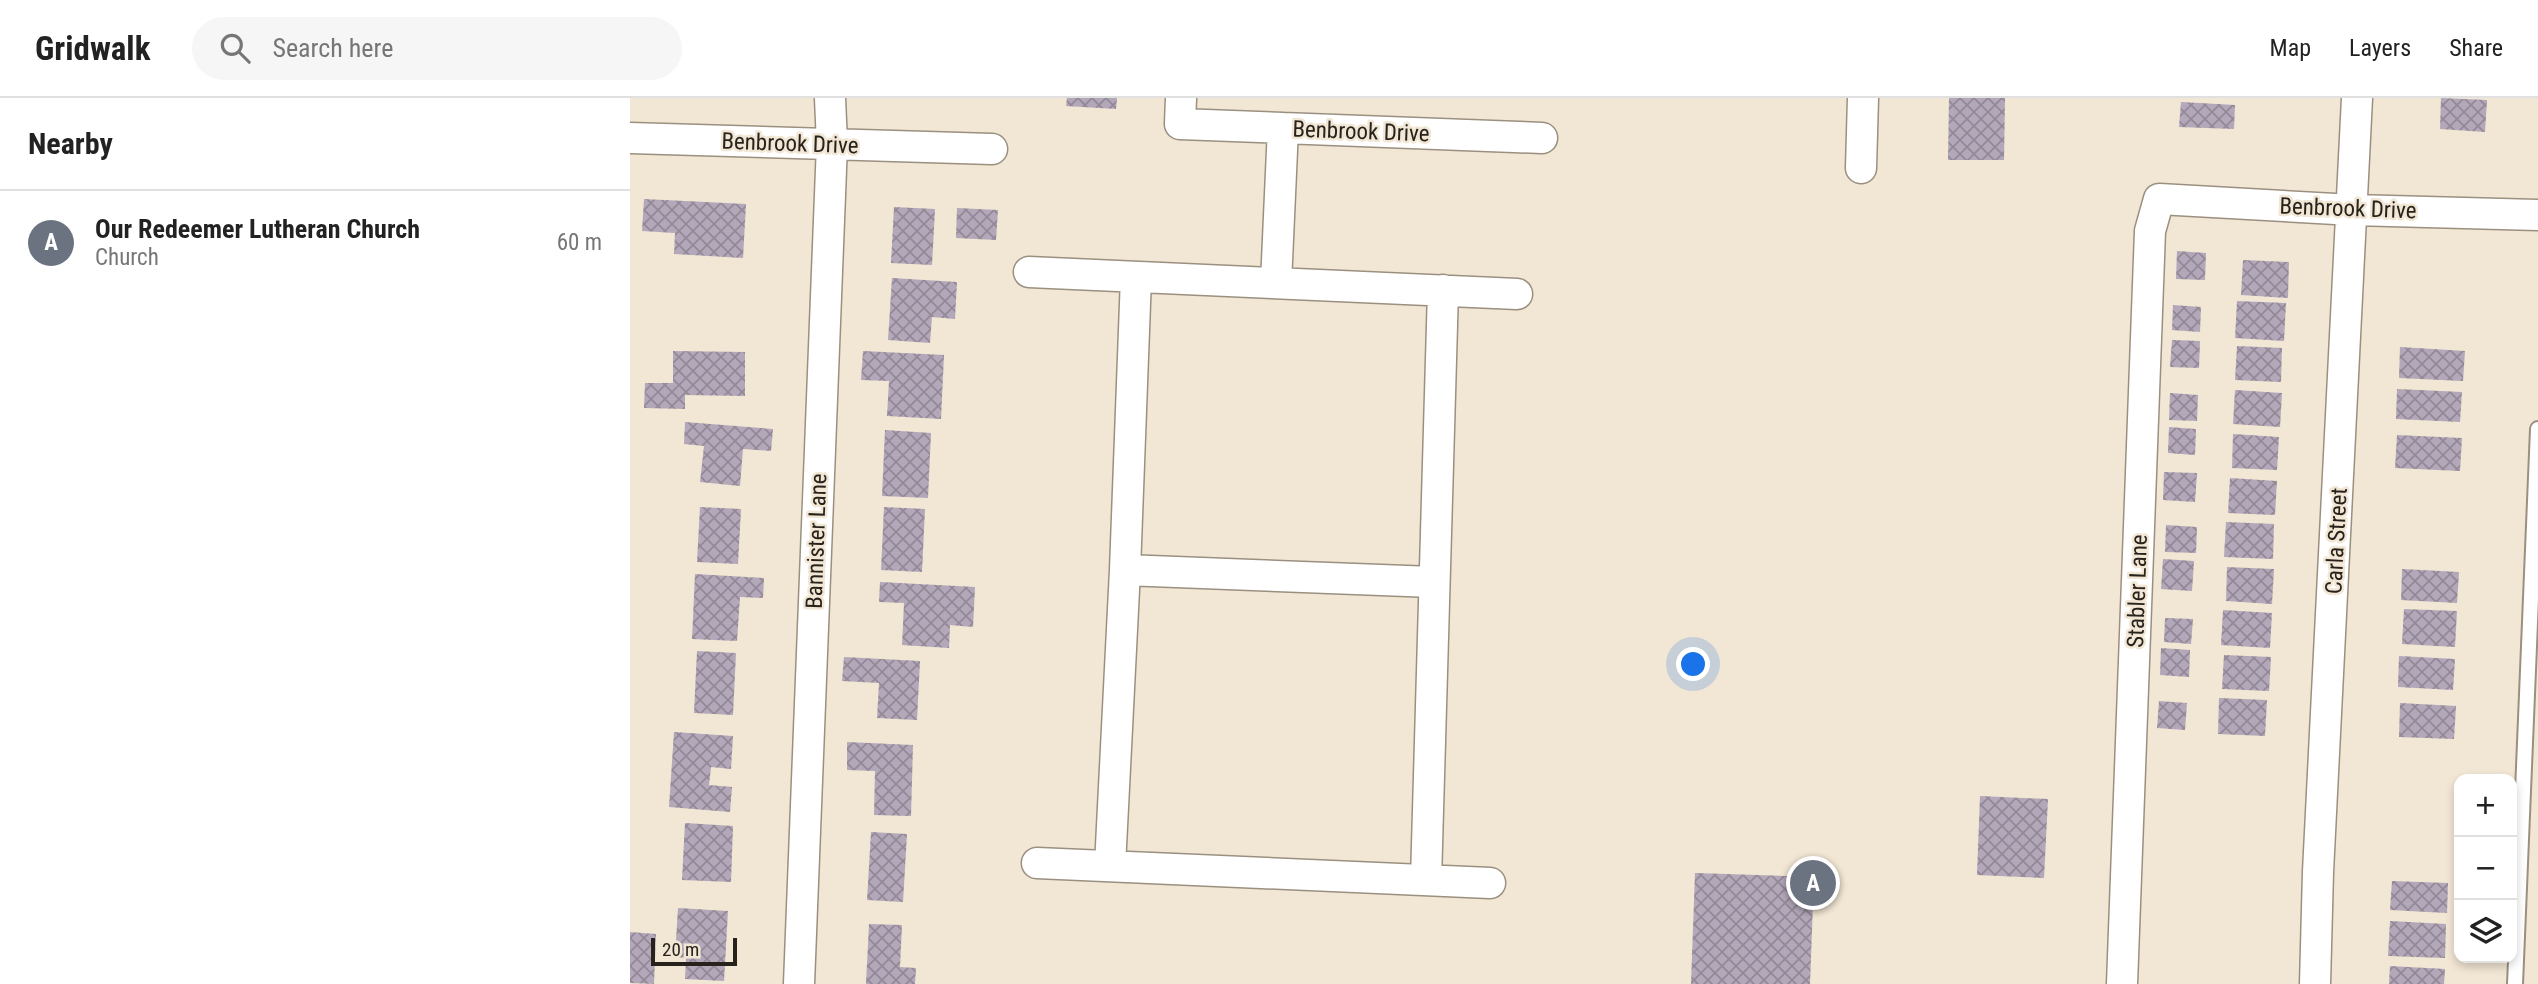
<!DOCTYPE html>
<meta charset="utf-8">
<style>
:root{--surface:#fff;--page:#f6f6f6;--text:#222;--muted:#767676;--line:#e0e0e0;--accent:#b45309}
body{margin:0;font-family:"Roboto Condensed",sans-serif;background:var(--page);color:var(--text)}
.controls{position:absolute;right:21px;bottom:21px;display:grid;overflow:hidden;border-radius:14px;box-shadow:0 4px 10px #0003}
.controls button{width:63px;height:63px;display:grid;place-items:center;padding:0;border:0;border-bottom:2px solid var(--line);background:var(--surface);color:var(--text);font:35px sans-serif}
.scale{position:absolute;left:21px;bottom:18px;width:86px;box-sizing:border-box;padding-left:7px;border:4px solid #27231c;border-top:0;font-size:19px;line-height:24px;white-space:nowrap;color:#27231c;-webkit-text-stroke:5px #f2e6d4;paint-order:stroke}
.you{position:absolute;left:1064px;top:567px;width:24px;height:24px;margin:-18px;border:5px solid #fff;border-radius:50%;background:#1a73e8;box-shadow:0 0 0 10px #1a73e833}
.badge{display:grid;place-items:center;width:46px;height:46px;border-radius:50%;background:var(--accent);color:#fff;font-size:23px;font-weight:700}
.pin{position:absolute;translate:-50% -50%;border:4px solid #fff;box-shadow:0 2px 7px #0006}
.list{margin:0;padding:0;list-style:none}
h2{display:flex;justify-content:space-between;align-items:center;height:91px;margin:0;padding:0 28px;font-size:30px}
h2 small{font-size:23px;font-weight:400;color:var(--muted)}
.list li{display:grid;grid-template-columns:46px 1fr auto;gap:21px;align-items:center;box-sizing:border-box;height:105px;padding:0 28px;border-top:2px solid var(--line)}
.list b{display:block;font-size:26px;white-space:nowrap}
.list p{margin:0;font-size:23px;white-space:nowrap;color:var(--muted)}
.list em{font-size:23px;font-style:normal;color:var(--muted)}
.icon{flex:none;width:38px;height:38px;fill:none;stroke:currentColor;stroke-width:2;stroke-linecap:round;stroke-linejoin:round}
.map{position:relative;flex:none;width:1908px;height:886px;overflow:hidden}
header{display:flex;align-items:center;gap:42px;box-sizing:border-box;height:98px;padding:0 35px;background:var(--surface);border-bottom:2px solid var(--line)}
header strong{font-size:33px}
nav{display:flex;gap:38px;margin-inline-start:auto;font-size:24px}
.search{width:490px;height:63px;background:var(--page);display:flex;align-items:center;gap:18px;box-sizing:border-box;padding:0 24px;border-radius:38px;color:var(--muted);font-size:26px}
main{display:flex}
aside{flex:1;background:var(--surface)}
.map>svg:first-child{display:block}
.building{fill:url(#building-cross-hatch)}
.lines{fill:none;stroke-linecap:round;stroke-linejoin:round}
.service-casing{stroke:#9b9080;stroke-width:18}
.minor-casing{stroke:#9b9080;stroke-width:33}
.service{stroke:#fff;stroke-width:14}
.minor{stroke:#fff;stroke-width:30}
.labels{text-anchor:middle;stroke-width:5;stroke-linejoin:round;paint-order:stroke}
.street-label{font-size:23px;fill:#27231c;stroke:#f2e6d4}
</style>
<header>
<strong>Gridwalk</strong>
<div class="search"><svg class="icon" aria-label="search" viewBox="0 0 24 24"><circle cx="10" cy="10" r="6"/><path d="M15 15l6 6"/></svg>Search here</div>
<nav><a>Map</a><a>Layers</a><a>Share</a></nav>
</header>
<main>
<aside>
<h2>Nearby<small></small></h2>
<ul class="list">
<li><span class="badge" style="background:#6b7280">A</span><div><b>Our Redeemer Lutheran Church</b><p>Church</p></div><em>60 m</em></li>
</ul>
</aside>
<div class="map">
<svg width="1908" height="886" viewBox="0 0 1908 886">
<defs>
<pattern id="building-cross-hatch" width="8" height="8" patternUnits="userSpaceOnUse" patternTransform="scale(1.75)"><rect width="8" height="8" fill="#b3a8ba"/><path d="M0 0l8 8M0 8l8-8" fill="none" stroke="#928896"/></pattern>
</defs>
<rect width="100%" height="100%" fill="#f2e6d4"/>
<path class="building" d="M 437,0 L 487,0 L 486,11 L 436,8 Z
M 1319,0 L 1375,0 L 1374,62 L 1318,62 Z
M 1811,0 L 1857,2 L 1855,34 L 1810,31 Z
M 1551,4 L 1605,7 L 1604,31 L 1549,29 Z
M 14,101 L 116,106 L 113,160 L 44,156 L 45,135 L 12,133 Z
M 264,109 L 305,111 L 302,167 L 261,165 Z
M 327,110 L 368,112 L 366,142 L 326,140 Z
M 1547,153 L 1576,155 L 1575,182 L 1546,181 Z
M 1613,162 L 1659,164 L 1658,200 L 1611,197 Z
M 262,180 L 327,184 L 325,221 L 302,219 L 300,245 L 258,242 Z
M 1607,203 L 1656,205 L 1654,243 L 1605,240 Z
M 1543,207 L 1571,209 L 1570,234 L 1542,232 Z
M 1542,242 L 1570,243 L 1569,270 L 1540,269 Z
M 1607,248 L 1652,250 L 1651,284 L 1605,282 Z
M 1770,249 L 1835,253 L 1833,283 L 1769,280 Z
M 43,253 L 115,254 L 115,298 L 55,297 L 55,311 L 14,310 L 15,285 L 43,285 Z
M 233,253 L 314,257 L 311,321 L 257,318 L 259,283 L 231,282 Z
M 1767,291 L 1832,294 L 1830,324 L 1766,321 Z
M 1605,292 L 1652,295 L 1650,329 L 1603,326 Z
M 1540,295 L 1568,297 L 1567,323 L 1539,322 Z
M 55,324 L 143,331 L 141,353 L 113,351 L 110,388 L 70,384 L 74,348 L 54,346 Z
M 1539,329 L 1566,331 L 1565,357 L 1538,355 Z
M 255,332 L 301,335 L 298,400 L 252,398 Z
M 1603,336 L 1649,339 L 1647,372 L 1602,370 Z
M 1767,337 L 1832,340 L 1830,373 L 1765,370 Z
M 1534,374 L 1567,375 L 1565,404 L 1533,402 Z
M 1600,380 L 1647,383 L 1645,417 L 1598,415 Z
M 70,409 L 111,411 L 108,466 L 67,464 Z
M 254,409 L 295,411 L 292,474 L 251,472 Z
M 1596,424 L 1644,426 L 1643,461 L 1594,459 Z
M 1536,427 L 1567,429 L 1566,455 L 1535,454 Z
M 1533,461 L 1564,463 L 1562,493 L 1531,491 Z
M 1597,469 L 1644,471 L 1642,506 L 1596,503 Z
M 1772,471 L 1829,474 L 1827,505 L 1771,502 Z
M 65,476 L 134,480 L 133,500 L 110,499 L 107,543 L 62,541 Z
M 250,484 L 345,489 L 343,529 L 320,527 L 319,550 L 272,547 L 274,505 L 249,504 Z
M 1774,511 L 1827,513 L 1825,549 L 1772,546 Z
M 1593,512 L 1642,515 L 1640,550 L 1591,547 Z
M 1535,520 L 1563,521 L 1561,546 L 1534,544 Z
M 1531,550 L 1560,552 L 1559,579 L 1530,577 Z
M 67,553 L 106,555 L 103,617 L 64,615 Z
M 1594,557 L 1641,559 L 1639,593 L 1592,591 Z
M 1769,558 L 1825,561 L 1823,592 L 1768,589 Z
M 214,559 L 290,563 L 287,622 L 247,620 L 249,585 L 212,583 Z
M 1589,600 L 1637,602 L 1635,638 L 1588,636 Z
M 1529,603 L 1557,605 L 1555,632 L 1527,630 Z
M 1770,605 L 1826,608 L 1824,641 L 1769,639 Z
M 44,634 L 103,638 L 101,671 L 81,669 L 79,687 L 102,689 L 100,714 L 39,709 Z
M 217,644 L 283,647 L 281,718 L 244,717 L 245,673 L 217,672 Z
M 1350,698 L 1418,701 L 1414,780 L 1347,777 Z
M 55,725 L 103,728 L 101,784 L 52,782 Z
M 241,734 L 277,736 L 273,804 L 237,802 Z
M 1065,775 L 1184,779 L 1180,886 L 1061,886 Z
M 1762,783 L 1818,785 L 1817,815 L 1760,812 Z
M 48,810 L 98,813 L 94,883 L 55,881 L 56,860 L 45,859 Z
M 1760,823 L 1816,826 L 1815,860 L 1758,858 Z
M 239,826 L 272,827 L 270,869 L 286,870 L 285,886 L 236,886 Z
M 0,834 L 26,836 L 24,886 L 0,885 Z
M 1760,868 L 1815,871 L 1814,886 L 1759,886 Z"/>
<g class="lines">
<g class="service-casing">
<path id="service" d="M 1885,886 L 1908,331"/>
</g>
<g class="minor-casing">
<path id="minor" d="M 551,0 L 550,26 L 912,40
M 0,40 L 362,51
M 1231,70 L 1233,0
M 399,174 L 887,196
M 646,185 L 653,30
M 495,472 L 803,484
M 407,765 L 860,785
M 480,768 L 495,472 L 506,179
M 796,782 L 813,192
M 169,886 L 202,46 L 200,0
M 1492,886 L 1520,133 L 1529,101 L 1723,112 L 1908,117
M 1685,886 L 1688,774 L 1727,0"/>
</g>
<use href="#service" class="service"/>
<use href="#minor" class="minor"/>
</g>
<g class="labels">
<g class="street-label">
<text transform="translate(731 33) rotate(2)" y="8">Benbrook Drive</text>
<text transform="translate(160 45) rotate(2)" y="8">Benbrook Drive</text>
<text transform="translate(1718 110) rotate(2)" y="8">Benbrook Drive</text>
<text transform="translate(186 443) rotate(-88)" y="8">Bannister Lane</text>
<text transform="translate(1706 443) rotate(-87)" y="8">Carla Street</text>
<text transform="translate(1507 493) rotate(-88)" y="8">Stabler Lane</text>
</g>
</g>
</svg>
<div class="controls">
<button>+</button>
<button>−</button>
<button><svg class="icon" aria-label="layers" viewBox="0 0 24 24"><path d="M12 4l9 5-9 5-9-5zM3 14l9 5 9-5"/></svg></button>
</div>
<div class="scale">20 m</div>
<div class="you"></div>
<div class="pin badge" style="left:1183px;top:785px;background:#6b7280">A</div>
</div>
</main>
